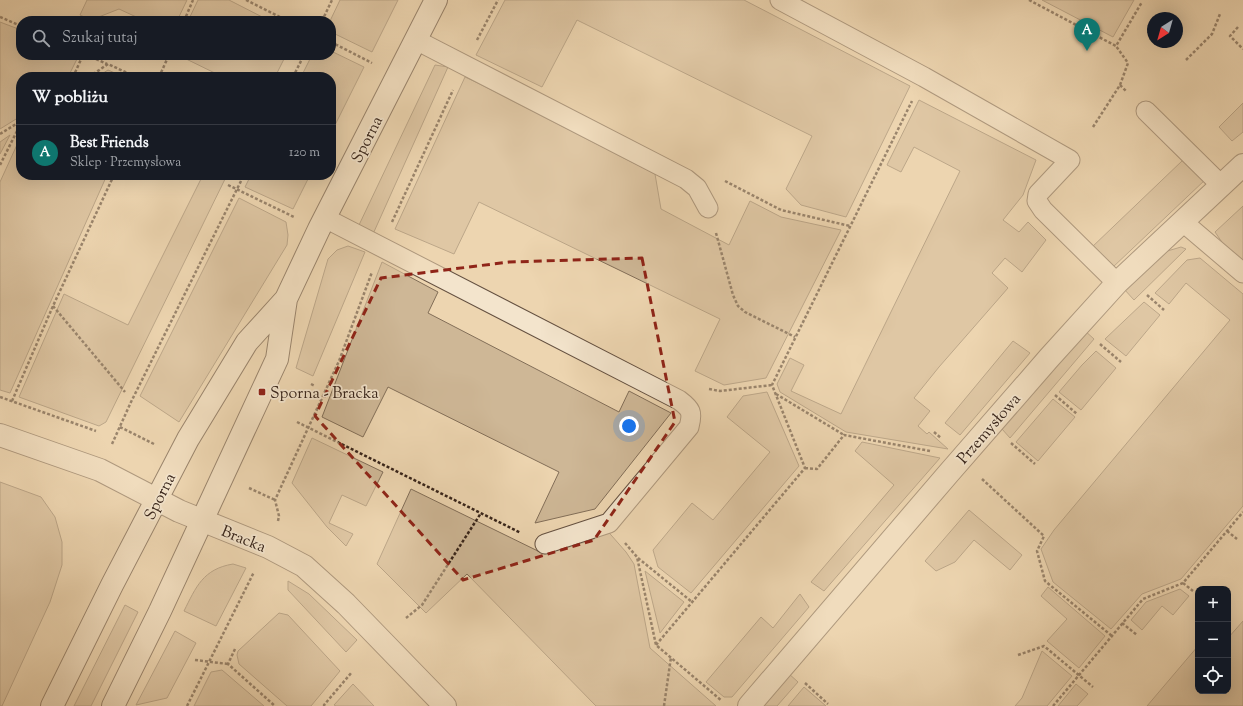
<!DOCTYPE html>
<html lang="pl">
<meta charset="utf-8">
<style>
:root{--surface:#171b24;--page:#242831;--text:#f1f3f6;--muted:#9ea1a6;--line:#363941;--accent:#0f766e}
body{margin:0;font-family:"Sorts Mill Goudy",serif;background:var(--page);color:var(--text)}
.controls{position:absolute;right:12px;bottom:12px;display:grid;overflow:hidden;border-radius:8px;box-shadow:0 4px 16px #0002}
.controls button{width:36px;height:36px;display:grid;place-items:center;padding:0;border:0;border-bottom:1px solid var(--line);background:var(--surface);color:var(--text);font:20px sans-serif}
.compass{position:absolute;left:1147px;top:12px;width:36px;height:36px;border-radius:50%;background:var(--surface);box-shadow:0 4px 16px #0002;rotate:217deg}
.you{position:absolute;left:629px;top:426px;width:14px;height:14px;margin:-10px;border:3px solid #fff;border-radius:50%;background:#1a73e8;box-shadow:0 0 0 6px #1a73e833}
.badge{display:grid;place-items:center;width:26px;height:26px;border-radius:50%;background:var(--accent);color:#fff;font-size:13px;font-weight:700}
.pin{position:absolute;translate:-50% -33px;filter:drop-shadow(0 1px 2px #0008)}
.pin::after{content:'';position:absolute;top:21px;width:14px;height:12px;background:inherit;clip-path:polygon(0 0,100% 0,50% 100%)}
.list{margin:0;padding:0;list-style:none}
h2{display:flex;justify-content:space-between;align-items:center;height:52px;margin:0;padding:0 16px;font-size:17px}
h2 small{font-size:13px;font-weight:400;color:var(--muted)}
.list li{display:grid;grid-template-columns:26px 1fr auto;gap:12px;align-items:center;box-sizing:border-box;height:56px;padding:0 16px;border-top:1px solid var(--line)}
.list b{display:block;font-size:15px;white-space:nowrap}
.list p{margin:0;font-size:13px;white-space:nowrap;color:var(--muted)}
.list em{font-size:13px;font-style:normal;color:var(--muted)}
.icon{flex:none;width:22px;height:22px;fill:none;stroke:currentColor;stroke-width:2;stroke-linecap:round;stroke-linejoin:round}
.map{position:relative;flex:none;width:1243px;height:706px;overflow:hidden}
.search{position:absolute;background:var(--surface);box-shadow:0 4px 16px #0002;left:16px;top:16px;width:320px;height:44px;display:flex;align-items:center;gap:10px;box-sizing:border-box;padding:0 14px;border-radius:16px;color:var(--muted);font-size:15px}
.panel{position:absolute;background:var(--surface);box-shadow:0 4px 16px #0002;left:16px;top:72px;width:320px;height:108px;border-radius:16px}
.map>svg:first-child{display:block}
.green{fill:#ceb796;stroke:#826e58}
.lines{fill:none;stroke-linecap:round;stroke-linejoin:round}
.lane-casing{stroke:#645040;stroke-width:21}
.street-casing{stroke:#645040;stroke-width:24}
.secondary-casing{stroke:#37241a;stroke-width:24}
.path{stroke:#37241a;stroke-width:2.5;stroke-dasharray:3 2;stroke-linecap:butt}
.lane{stroke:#f3e4cc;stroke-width:19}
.street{stroke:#f3e4cc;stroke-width:22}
.secondary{stroke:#f3e4cc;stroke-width:22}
.marked{fill:none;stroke:#8f2418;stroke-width:3;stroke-dasharray:8 5;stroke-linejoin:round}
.poi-dot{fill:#8f2418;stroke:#f3e4cc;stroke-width:1.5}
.labels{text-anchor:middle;stroke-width:3.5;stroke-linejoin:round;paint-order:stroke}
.street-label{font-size:16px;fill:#37241a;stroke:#f3e4cc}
.poi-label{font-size:16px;fill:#37241a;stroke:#f3e4cc;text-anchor:start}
</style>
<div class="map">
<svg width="1243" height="706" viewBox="0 0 1243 706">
<rect width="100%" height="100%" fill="#edd5b0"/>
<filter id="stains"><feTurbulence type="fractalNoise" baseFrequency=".005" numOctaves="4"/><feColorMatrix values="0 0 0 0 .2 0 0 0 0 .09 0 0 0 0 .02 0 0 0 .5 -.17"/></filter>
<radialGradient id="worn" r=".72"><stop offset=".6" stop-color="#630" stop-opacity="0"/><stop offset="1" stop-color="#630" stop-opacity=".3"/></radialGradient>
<path class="green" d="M 87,0 L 187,0 L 177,21 L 145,21 L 119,9 L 91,20 L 80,15 Z
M 198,0 L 229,0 L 270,21 L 188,21 Z
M 340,0 L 398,0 L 372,52 L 331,32 L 331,21 L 330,21 Z
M 505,0 L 744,0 L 910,86 L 846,217 L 801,205 L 786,189 L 812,136 L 577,20 L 542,87 L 476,55 Z
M 1042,0 L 1134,0 L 1113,37 Z
M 0,22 L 21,30 L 21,55 L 79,55 L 68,77 L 21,77 L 21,116 L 0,129 Z
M 331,51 L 364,67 L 331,133 L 331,77 L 301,77 L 312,55 L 331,55 Z
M 178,55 L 286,55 L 275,77 L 223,77 Z
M 435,65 L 448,67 L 373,234 L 362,229 L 359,225 Z
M 108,70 L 124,77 L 97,77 Z
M 465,77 L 480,84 L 655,174 L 661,209 L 729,245 L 750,201 L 781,217 L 841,230 L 766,378 L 724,385 L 695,371 L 720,319 L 479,202 L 454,254 L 395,229 Z
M 919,100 L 1036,160 L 1023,195 L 1003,220 L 1019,232 L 1028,222 L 1046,240 L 1022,272 L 1005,258 L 992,273 L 1008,288 L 939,367 L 914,398 L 930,411 L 918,426 L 927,434 L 929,432 L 948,449 L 846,432 L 780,392 L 777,384 L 790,358 L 804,365 L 791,391 L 841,414 L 960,171 L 914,147 L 901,172 L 887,165 Z
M 1243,103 L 1243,132 L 1232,141 L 1219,127 Z
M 10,135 L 0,154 L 0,142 Z
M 21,136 L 21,175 L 107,175 L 10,393 L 0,390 L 0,182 Z
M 1183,160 L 1206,179 L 1112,268 L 1091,248 Z
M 203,175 L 227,175 L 106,422 L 99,426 L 19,397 L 64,294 L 128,325 Z
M 251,175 L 310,175 L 293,209 L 245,187 Z
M 239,198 L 286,222 L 288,235 L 287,245 L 179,422 L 140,396 Z
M 1243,206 L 1243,261 L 1224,245 L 1215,232 Z
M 348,246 L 365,252 L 313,376 L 296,368 L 328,259 L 337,250 Z
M 1181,247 L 1186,249 L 1134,300 L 1124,289 L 1164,252 Z
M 1200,258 L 1243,294 L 1243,506 L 1181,579 L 1142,594 L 1111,629 L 1053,582 L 1041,549 L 1054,530 L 1230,320 L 1186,283 L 1169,304 L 1155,293 L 1187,260 Z
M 382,262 L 438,292 L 428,313 L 619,412 L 629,391 L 671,413 L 595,509 L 535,523 L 559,472 L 388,387 L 363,437 L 322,417 Z
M 1144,302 L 1160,315 L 1126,356 L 1105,339 Z
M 1084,330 L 1094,339 L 1010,438 L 1002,429 Z
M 1013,341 L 1030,353 L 960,435 L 945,423 Z
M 1096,351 L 1116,368 L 1081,410 L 1059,392 L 1082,365 Z
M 767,392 L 799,466 L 691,593 L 658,567 L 653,550 L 692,503 L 713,520 L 770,452 L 727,417 L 743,396 Z
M 1053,399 L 1075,417 L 1038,461 L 1016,442 Z
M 312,438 L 383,472 L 366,506 L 342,495 L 329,523 L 353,534 L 346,546 L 327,527 L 292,483 Z
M 862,442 L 940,458 L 824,591 L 811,582 L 894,485 L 855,451 Z
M 0,482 L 41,497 L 55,517 L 62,542 L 62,565 L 50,602 L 2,706 L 0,706 Z
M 411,489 L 542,553 L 604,527 L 626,552 L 634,564 L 650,648 L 716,706 L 596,706 L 467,574 L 426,613 L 377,564 Z
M 969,510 L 1022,555 L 1010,570 L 974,540 L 955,562 L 936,571 L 925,561 Z
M 233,564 L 246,568 L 216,626 L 184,611 C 196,587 203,569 233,564 Z
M 645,571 L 684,602 L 660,633 Z
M 288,581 L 309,594 L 357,640 L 346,652 L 288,590 Z
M 1048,587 L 1105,636 L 1079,668 L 1047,641 L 1067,619 L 1041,596 Z
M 1180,589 L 1189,596 L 1173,615 L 1162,606 L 1142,630 L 1131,620 L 1146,602 Z
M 800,594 L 809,607 L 732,697 L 724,697 L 706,682 L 761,617 L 773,628 Z
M 125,605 L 138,612 L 91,706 L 74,706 Z
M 279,613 L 288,615 L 340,671 L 311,706 L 287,706 L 239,664 L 237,655 L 238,651 Z
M 1243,621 L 1243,706 L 1147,706 L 1198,646 L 1198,691 L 1228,691 L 1228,638 Z
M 175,631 L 196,643 L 167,698 L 136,705 Z
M 1042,651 L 1072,676 L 1047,706 L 1015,706 L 1022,698 Z
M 222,670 L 264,706 L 194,706 L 211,672 Z
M 788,673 L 798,682 L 777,706 L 760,706 Z
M 353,684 L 374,706 L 336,706 L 334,705 Z
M 1076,684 L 1088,694 L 1077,706 L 1058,706 Z
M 804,687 L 826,706 L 788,706 Z"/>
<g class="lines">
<g class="lane-casing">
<path id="lane" d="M 780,0 L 924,77 L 1070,160 L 1038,194 L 1037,201 L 1043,210 L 1117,283
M 416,40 L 686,179 L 697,188 L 708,208
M 1146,111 L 1222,186
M 325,218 L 679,400 C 691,409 693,412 689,427 L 609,523 L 545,544
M 1183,222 L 1243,273"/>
</g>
<g class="street-casing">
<path id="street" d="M 0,435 L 100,470 L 179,511 L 268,547 L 304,566 L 346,604 L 445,706
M 749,706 L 948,474 L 1049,358 L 1117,283 L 1243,165"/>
</g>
<g class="secondary-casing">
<path id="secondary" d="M 52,706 L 112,585 L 188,439 L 247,342 L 286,299 L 319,229 L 436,0
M 113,706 L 160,611 L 277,359 L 286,299"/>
</g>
<path class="path" d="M 246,0 L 288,21
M 1029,0 L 1116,46 L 1142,2
M 0,17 L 21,26
M 184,21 L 193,0
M 322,21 L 332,0
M 1238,27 L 1230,36 L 1243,49
M 477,40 L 498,0
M 331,42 L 372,63
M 87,55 L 107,64
M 1186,60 L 1212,34 L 1220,14
M 73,77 L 83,55
M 89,77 L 108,64 L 136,77
M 159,77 L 169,55
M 293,77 L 304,55
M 1120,85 L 1127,92
M 1093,127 L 1120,85 L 1128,63 L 1116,46
M 0,134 L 21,121
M 0,165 L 21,123
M 725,181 L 781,210 L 850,226
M 228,185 L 294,217
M 392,222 L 453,90
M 716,233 L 733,295 L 738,306 L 745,312 L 795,337
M 1147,295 L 1164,310
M 53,306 L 125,392
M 1100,344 L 1121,362
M 311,384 L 315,386
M 709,389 L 720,391 L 772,385
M 776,394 L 844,435
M 1055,395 L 1077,414
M 0,397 L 96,431
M 12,401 L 53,306 L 114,175
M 297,422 L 521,533
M 120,427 L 154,444
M 934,432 L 941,438
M 1011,443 L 1035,464
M 112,444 L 131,402 L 244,175
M 805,468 L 817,469 L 844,435 L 930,451
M 982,479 L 1044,536 L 1037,551 L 1045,581 L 1112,636
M 249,488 L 275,500
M 278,521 L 279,516 L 275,500 L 339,361 L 372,272
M 1227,531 L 1237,539
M 625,543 L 637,557 L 656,645 L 722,701
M 638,558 L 692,602
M 1183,583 L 1193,591
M 406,618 L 422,605 L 481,513
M 1122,623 L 1137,635
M 656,645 L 805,468 L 772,385 L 912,101
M 235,649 L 228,664 L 275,706
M 1018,655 L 1044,646 L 1093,687
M 195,660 L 228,664
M 805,683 L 828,704
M 187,706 L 254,572
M 325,706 L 324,705 L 352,672
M 664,706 L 671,657
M 1053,706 L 1143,599 L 1183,583 L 1243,512"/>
<use href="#lane" class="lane"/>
<use href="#street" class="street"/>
<use href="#secondary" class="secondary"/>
</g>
<path d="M0 0H1243V706H0ZM 642,258 L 675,422 L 594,540 L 463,580 L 315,416 L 381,278 L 509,262 Z" fill="#edd5b0" fill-opacity=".55" fill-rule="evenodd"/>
<path class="marked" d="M 642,258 L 675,422 L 594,540 L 463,580 L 315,416 L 381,278 L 509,262 Z"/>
<rect class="poi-dot" x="258" y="388" width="8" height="8" rx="2"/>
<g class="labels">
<g class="street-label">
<text transform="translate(366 139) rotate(-63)" y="6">Sporna</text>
<text transform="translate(988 428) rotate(-49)" y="6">Przemysłowa</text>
<text transform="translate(159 496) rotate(-63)" y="6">Sporna</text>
<text transform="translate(244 538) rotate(22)" y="6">Bracka</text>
</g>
<g class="poi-label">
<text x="270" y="398">Sporna - Bracka</text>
</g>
</g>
<rect width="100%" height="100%" filter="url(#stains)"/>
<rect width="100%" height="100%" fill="url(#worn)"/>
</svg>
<div class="controls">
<button>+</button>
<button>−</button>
<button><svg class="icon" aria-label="locate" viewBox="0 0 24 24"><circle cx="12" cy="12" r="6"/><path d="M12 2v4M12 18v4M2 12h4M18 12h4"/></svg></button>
</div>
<svg class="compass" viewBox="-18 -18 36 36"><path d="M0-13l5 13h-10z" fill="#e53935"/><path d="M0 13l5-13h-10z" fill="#9ea1a6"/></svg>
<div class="you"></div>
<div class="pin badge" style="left:1087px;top:51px">A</div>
<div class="search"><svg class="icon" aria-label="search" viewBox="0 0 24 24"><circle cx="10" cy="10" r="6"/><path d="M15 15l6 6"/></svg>Szukaj tutaj</div>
<section class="panel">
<h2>W pobliżu<small></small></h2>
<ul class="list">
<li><span class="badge">A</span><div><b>Best Friends</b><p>Sklep · Przemysłowa</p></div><em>120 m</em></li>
</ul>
</section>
</div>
